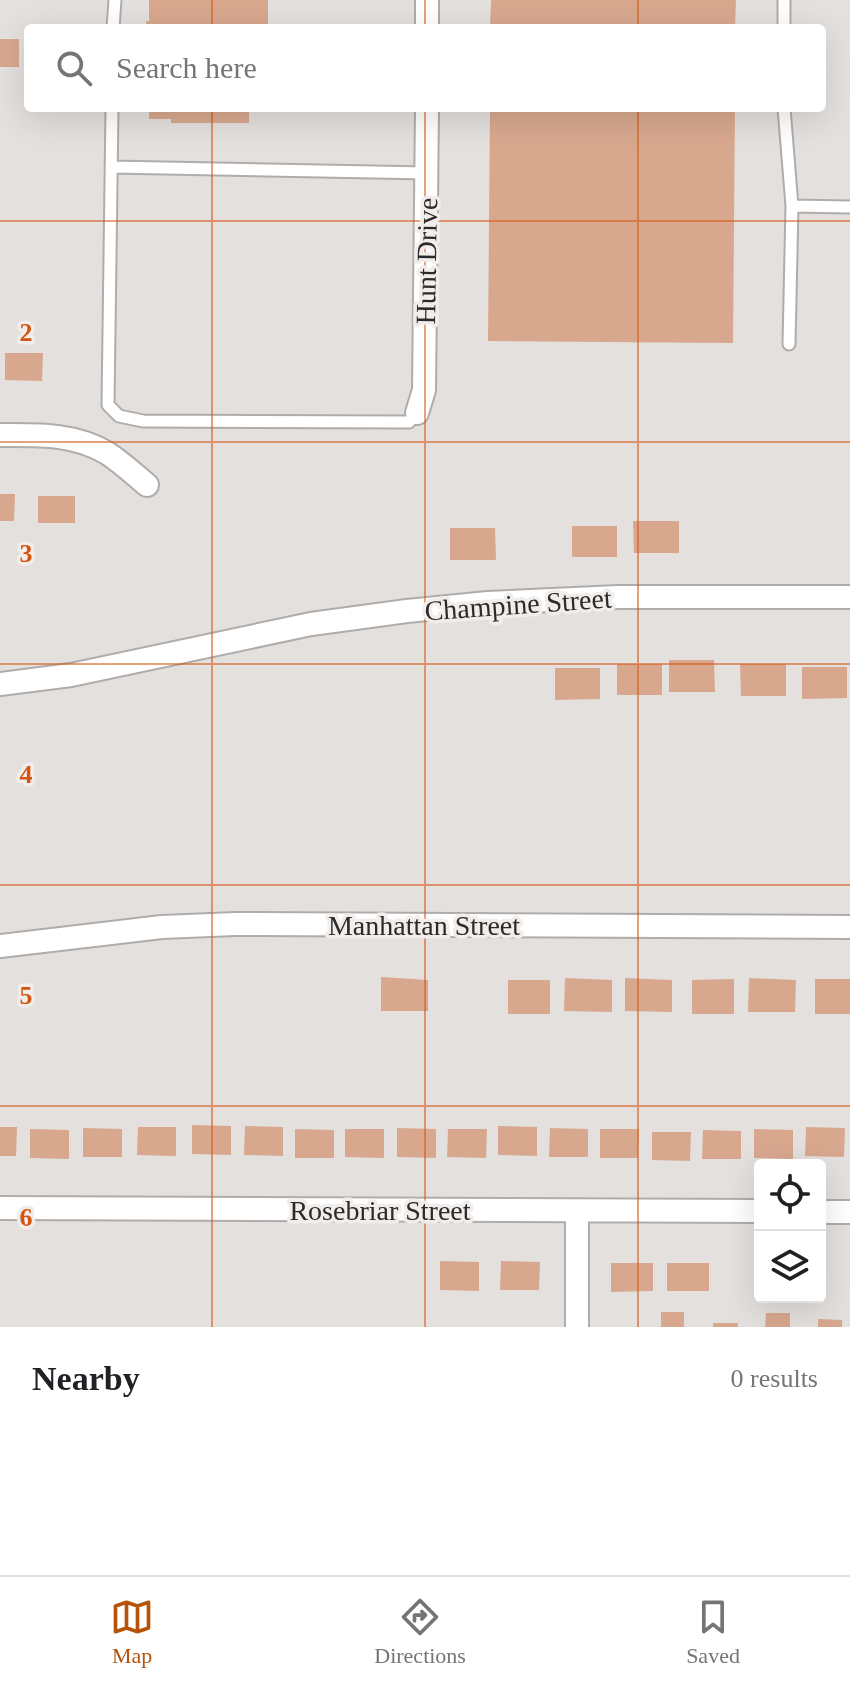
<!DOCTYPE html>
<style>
:root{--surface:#fff;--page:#f2f2f2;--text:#202124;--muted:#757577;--line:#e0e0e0;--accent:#b45309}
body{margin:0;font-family:Georgia,serif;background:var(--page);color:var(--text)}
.controls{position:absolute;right:24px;bottom:24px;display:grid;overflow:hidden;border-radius:8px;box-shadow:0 8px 32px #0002}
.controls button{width:72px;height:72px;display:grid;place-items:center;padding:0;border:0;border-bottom:2px solid var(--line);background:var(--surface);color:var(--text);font:40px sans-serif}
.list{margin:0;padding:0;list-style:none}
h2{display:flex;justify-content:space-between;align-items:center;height:104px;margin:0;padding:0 32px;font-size:34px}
h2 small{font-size:26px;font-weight:400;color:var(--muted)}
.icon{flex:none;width:44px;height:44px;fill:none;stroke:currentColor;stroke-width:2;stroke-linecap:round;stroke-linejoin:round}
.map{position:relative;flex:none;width:850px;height:1327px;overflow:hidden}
.search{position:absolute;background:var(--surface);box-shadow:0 8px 32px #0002;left:24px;right:24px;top:24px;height:88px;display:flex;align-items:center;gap:20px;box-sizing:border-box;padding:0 28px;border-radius:8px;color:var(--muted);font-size:30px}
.sheet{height:248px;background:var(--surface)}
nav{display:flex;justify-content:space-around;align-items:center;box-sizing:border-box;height:112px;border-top:2px solid var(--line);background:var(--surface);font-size:22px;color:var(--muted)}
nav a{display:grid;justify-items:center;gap:4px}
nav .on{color:var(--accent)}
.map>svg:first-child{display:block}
.building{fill:#d8a88e}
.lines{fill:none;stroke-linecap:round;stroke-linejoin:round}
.lane-casing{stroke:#b0acaa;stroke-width:15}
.street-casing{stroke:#b0acaa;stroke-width:26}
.lane{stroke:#fff;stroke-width:11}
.street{stroke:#fff;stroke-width:22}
.grid{fill:none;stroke:#d5540f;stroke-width:2;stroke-opacity:0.55}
.labels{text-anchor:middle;stroke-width:7;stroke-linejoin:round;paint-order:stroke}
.street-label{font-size:28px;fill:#2d2b2a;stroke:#f1edeb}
.grid-label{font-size:26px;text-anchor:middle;font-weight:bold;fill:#d5540f;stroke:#f1edeb;stroke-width:7;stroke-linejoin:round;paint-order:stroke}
</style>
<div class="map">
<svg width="850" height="1327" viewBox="0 0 850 1327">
<rect width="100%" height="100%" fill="#e4e0de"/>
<path class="building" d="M 149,0 L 268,0 L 268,27 L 146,28 L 146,21 L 149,21 Z
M 491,0 L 736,0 L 735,28 L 490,28 Z
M 0,39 L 19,39 L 19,67 L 0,67 Z
M 149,108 L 249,108 L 249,123 L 171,123 L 171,119 L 149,119 Z
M 490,108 L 735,108 L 733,343 L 488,341 Z
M 5,353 L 43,353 L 42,381 L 5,380 Z
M 0,494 L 15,494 L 14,521 L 0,521 Z
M 38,496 L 75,496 L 75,523 L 38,523 Z
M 633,521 L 679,521 L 679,553 L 634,553 Z
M 572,526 L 617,526 L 617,557 L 572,557 Z
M 450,528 L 495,528 L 496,560 L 450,560 Z
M 669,660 L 714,660 L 715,692 L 669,692 Z
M 617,664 L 662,664 L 662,695 L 617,695 Z
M 740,664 L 786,664 L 786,696 L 741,696 Z
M 802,667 L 847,667 L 847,698 L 802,699 Z
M 555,668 L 600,668 L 600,699 L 555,700 Z
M 381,977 L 428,980 L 428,1011 L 381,1011 Z
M 565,978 L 612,980 L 612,1012 L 564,1011 Z
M 625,978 L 672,980 L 672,1012 L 625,1011 Z
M 749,978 L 796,980 L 795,1012 L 748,1012 Z
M 734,979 L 734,1014 L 692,1014 L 692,980 Z
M 815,979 L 850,979 L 850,1014 L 815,1014 Z
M 508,980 L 550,980 L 550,1014 L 508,1014 Z
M 192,1125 L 231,1126 L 231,1155 L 192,1154 Z
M 245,1126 L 283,1127 L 283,1156 L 244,1155 Z
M 498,1126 L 537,1127 L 537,1156 L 498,1155 Z
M 0,1127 L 17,1127 L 16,1156 L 0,1156 Z
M 138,1127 L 176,1127 L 176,1156 L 137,1155 Z
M 806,1127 L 845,1128 L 844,1157 L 805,1156 Z
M 83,1128 L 122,1129 L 122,1157 L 83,1157 Z
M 397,1128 L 436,1129 L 436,1158 L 397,1157 Z
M 550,1128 L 588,1129 L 588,1157 L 549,1157 Z
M 30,1129 L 69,1130 L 69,1159 L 30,1158 Z
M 295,1129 L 334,1130 L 334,1158 L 295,1158 Z
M 345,1129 L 384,1129 L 384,1158 L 345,1157 Z
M 448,1129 L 487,1129 L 486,1158 L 447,1157 Z
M 600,1129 L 639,1129 L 638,1158 L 600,1158 Z
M 754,1129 L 793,1130 L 793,1159 L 754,1158 Z
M 703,1130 L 741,1131 L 741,1159 L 702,1159 Z
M 652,1132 L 691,1132 L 690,1161 L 652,1160 Z
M 440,1261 L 479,1262 L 479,1291 L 440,1290 Z
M 501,1261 L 540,1262 L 539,1290 L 500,1290 Z
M 611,1263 L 653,1263 L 653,1291 L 611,1292 Z
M 667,1263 L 709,1263 L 709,1291 L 667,1291 Z
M 661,1312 L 684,1312 L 684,1327 L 661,1327 Z
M 766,1313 L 790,1313 L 790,1327 L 765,1327 Z
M 818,1319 L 842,1320 L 842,1327 L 818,1327 Z
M 713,1323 L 738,1323 L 738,1327 L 713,1327 Z"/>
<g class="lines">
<g class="lane-casing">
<path id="lane" d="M 784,0 L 784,28
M 113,28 L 115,0
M 112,108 L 108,405 L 119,416 L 143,421 L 409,422 L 417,413
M 784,108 L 792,206 L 789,344
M 111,167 L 427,173
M 792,206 L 850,207"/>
</g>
<g class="street-casing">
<path id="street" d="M 427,28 L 427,0
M 417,413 L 424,390 L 427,108
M 0,435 C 36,435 74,433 107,453 C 121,462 134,474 147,485
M 0,684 L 71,675 L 311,624 L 407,611 L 488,603 L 618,597 L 850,597
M 0,946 L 162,927 L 235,924 L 850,927
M 0,1208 L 760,1211
M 820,1212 L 850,1212
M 577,1327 L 577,1211"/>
</g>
<use href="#lane" class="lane"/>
<use href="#street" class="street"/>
</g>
<path class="grid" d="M 212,0 L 212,28M 425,0 L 425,28M 638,0 L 638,28M 212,108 L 212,1327M 425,108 L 425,1327M 638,108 L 638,1327M 0,221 L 850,221M 0,442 L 850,442M 0,664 L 850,664M 0,885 L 850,885M 0,1106 L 850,1106"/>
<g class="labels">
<g class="street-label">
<text transform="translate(426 261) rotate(-89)" y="10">Hunt Drive</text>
<text transform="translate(518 604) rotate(-4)" y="10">Champine Street</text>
<text x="424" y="935">Manhattan Street</text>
<text x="380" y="1220">Rosebriar Street</text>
</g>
</g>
<g class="grid-label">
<text x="26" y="341">2</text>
<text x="26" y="562">3</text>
<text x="26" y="783">4</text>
<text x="26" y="1004">5</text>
<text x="26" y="1226">6</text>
</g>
</svg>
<div class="controls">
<button><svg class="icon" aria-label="locate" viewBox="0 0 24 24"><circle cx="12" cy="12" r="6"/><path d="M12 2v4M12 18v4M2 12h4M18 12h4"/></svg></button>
<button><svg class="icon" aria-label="layers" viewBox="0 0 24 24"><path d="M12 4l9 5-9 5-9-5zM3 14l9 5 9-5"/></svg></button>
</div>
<div class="search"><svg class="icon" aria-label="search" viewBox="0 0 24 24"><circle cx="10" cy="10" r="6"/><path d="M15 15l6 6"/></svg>Search here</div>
</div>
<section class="sheet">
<h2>Nearby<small>0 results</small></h2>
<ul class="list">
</ul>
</section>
<nav>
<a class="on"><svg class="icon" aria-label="map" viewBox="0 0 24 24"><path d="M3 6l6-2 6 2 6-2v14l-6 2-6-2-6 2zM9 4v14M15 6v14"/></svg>Map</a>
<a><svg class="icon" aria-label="directions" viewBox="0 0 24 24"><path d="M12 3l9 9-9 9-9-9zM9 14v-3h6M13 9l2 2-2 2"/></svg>Directions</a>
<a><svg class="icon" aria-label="saved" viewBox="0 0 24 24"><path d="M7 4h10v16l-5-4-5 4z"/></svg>Saved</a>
</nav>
